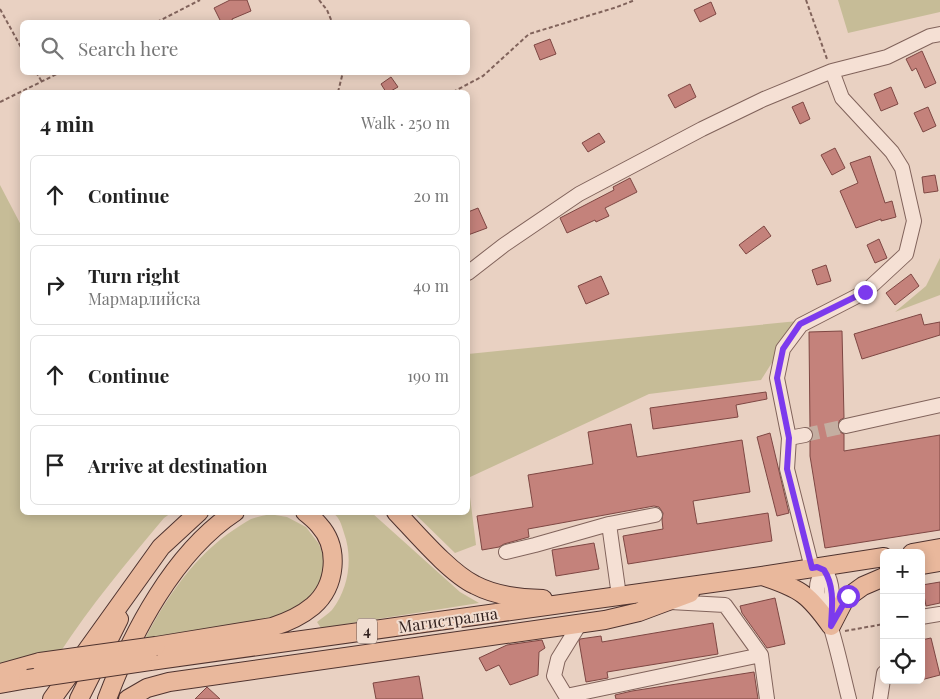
<!DOCTYPE html>
<meta charset="utf-8">
<style>
:root{--surface:#fff;--page:#f6f6f6;--text:#222;--muted:#767676;--line:#e0e0e0}
body{margin:0;font-family:"Playfair Display",serif;background:var(--page);color:var(--text)}
.controls{position:absolute;right:15px;bottom:15px;display:grid;overflow:hidden;border-radius:8px;box-shadow:0 2px 12px #0003}
.controls button{width:45px;height:45px;display:grid;place-items:center;padding:0;border:0;border-bottom:1px solid var(--line);background:var(--surface);color:var(--text);font:25px sans-serif}
.stop{position:absolute;width:15px;height:15px;margin:-11px;border:4px solid #7c3aed;border-radius:50%;background:#fff}
.stop.end{background:#7c3aed;border-color:#fff;box-shadow:0 1px 5px #0008}
.list{margin:0;padding:0;list-style:none}
h2{display:flex;justify-content:space-between;align-items:center;height:65px;margin:0;padding:0 20px;font-size:21px}
h2 small{font-size:16px;font-weight:400;color:var(--muted)}
.list li{display:grid;grid-template-columns:32px 1fr auto;gap:15px;align-items:center;box-sizing:border-box;height:80px;margin:0 10px 10px;padding:0 10px;border:1px solid var(--line);border-radius:8px}
.list b{display:block;font-size:19px;white-space:nowrap}
.list p{margin:0;font-size:16px;white-space:nowrap;color:var(--muted)}
.list em{font-size:16px;font-style:normal;color:var(--muted)}
.icon{flex:none;width:28px;height:28px;fill:none;stroke:currentColor;stroke-width:2;stroke-linecap:round;stroke-linejoin:round}
.map{position:relative;flex:none;width:940px;height:699px;overflow:hidden}
.search{position:absolute;background:var(--surface);box-shadow:0 2px 12px #0003;left:20px;top:20px;width:450px;height:55px;display:flex;align-items:center;gap:12px;box-sizing:border-box;padding:0 18px;border-radius:8px;color:var(--muted);font-size:19px}
.panel{position:absolute;background:var(--surface);box-shadow:0 2px 12px #0003;left:20px;top:90px;width:450px;height:425px;border-radius:8px}
.map>svg:first-child{display:block}
.green{fill:#c6bc97}
.building{fill:#c4827b;stroke:#7e4743}
.lines{fill:none;stroke-linecap:round;stroke-linejoin:round}
.minor-tunnel{stroke:#c4aea1;stroke-width:14;stroke-dasharray:14 7;stroke-linecap:butt}
.minor-casing{stroke:#81635b;stroke-width:16}
.major-casing{stroke:#4f332f;stroke-width:20}
.path{stroke:#81635b;stroke-width:2;stroke-dasharray:4 2.5;stroke-linecap:butt}
.minor{stroke:#f5e0d4;stroke-width:14}
.major{stroke:#e9b89c;stroke-width:18}
.major-bridge-casing{stroke:#4f332f;stroke-width:20;stroke-linecap:butt}
.major-bridge{stroke:#e9b89c;stroke-width:18}
.route{stroke:#7c3aed;stroke-width:6}
.labels{text-anchor:middle;stroke-width:4;stroke-linejoin:round;paint-order:stroke}
.shield{fill:#f1ddd0;stroke:#6b5953;stroke-width:1}
.shield-label{font-size:15px;font-weight:bold;fill:#32211e}
.street-label{font-size:16px;fill:#32211e;stroke:#f1ddd0}
</style>
<div class="map">
<svg width="940" height="699" viewBox="0 0 940 699">
<rect width="100%" height="100%" fill="#e9d1c2"/>
<path class="green" d="M 838,0 L 940,0 L 940,12 L 848,33 Z
M 0,185 L 22,227 L 22,512 L 171,513 L 164,518 C 127,562 91,605 59,654 L 0,666 Z
M 940,258 L 940,295 L 895,312 L 926,286 Z
M 798,321 L 761,380 L 649,394 L 468,478 L 468,354 Z
M 468,481 L 476,545 L 455,553 L 414,513 L 468,512 Z
M 372,513 L 460,592 L 479,603 L 321,628 L 317,622 C 322,618 328,614 332,610 C 349,588 353,558 344,533 C 341,524 340,518 333,513 Z
M 269,514 L 287,517 L 306,527 L 319,544 L 326,563 L 324,584 L 314,599 L 273,622 L 144,641 C 165,599 195,555 235,529 C 240,526 245,522 251,519 C 257,517 263,516 269,514 Z"/>
<path class="building" d="M 230,0 L 247,0 L 251,11 L 232,19 L 233,22 L 221,22 L 214,8 Z
M 711,2 L 716,14 L 700,22 L 694,10 Z
M 550,39 L 556,54 L 540,60 L 534,45 Z
M 922,51 L 936,83 L 925,88 L 916,68 L 912,71 L 906,59 Z
M 391,77 L 398,87 L 389,92 L 386,92 L 381,84 Z
M 690,84 L 696,97 L 675,108 L 668,95 Z
M 891,87 L 898,104 L 881,111 L 874,94 Z
M 803,102 L 810,119 L 800,124 L 792,107 Z
M 928,107 L 936,126 L 923,132 L 914,113 Z
M 599,133 L 605,142 L 588,152 L 582,143 Z
M 835,148 L 845,168 L 832,175 L 821,155 Z
M 870,156 L 885,203 L 892,201 L 896,217 L 881,221 L 881,219 L 856,228 L 840,191 L 858,183 L 850,163 Z
M 935,175 L 938,191 L 924,193 L 922,177 Z
M 630,178 L 637,192 L 605,208 L 609,216 L 596,222 L 595,220 L 567,233 L 560,218 L 614,190 L 613,187 Z
M 478,208 L 487,228 L 468,235 L 468,212 Z
M 764,226 L 771,236 L 746,254 L 739,245 Z
M 879,239 L 887,258 L 875,263 L 867,245 Z
M 826,265 L 831,281 L 817,285 L 812,270 Z
M 911,274 L 919,286 L 895,305 L 886,293 Z
M 601,276 L 609,294 L 586,304 L 578,286 Z
M 921,314 L 924,325 L 940,322 L 940,335 L 862,359 L 854,334 Z
M 842,331 L 844,418 L 840,420 L 837,427 L 840,432 L 844,434 L 844,451 L 940,435 L 940,530 L 825,548 L 810,456 L 810,442 L 814,434 L 810,428 L 809,332 Z
M 766,392 L 767,399 L 736,405 L 738,417 L 653,429 L 650,408 Z
M 631,424 L 637,457 L 742,440 L 750,492 L 693,501 L 697,524 L 768,513 L 772,541 L 628,564 L 623,536 L 663,529 L 662,520 L 663,513 L 659,507 L 654,506 L 528,529 L 529,537 L 504,544 L 499,547 L 482,550 L 477,516 L 533,507 L 528,475 L 593,464 L 588,432 Z
M 770,433 L 789,513 L 777,516 L 757,437 Z
M 594,543 L 599,569 L 556,576 L 552,550 Z
M 940,582 L 940,603 L 926,606 L 922,585 Z
M 775,598 L 785,644 L 767,648 L 742,613 L 740,606 Z
M 713,623 L 718,654 L 607,672 L 608,678 L 586,682 L 579,641 L 580,639 L 601,636 L 602,642 Z
M 931,638 L 940,675 L 921,680 L 921,640 Z
M 542,640 L 545,648 L 539,652 L 538,675 L 510,685 L 499,665 L 486,671 L 479,658 L 507,645 Z
M 754,672 L 758,699 L 616,699 L 615,695 L 632,691 Z
M 419,676 L 423,699 L 376,699 L 373,683 Z
M 207,687 L 220,699 L 195,699 Z"/>
<g class="lines">
<path class="minor-tunnel" d="M 805,435 L 846,426"/>
<g class="minor-casing">
<path id="minor" d="M 468,273 L 504,245 L 579,194 L 702,129 L 764,99 L 832,71 L 887,57 L 930,36 L 940,34
M 846,426 L 940,405
M 789,438 L 805,435
M 609,524 L 619,596
M 506,552 L 535,545 L 609,524 L 655,515
M 834,565 C 825,570 817,576 817,588 C 817,602 828,615 831,628 C 838,651 843,675 849,699
M 812,568 L 787,469 L 789,438 L 777,378 L 783,349 L 801,325 L 865,292 L 906,254 L 914,221 L 902,168 L 892,152 L 842,98 L 832,71
M 819,568 L 825,570 C 835,586 832,605 831,623
M 670,602 L 725,605 L 761,655 L 767,699
M 921,617 L 940,614
M 566,696 L 761,655
M 570,699 L 566,696 L 554,676 L 558,659 L 579,625
M 880,699 L 884,673"/>
</g>
<g class="major-casing">
<path id="major" d="M 396,512 C 417,534 450,573 475,585 C 496,596 520,598 543,599
M 912,553 L 940,548
M 921,565 L 940,562
M 765,577 C 801,589 809,595 831,626 L 845,599 L 863,586 L 884,577
M 156,646 L 272,627 C 288,622 301,616 313,606 C 336,586 340,548 319,525 C 315,520 310,516 305,512
M 150,661 L 748,578 L 884,557
M 0,673 L 40,662
M 0,684 L 28,679
M 52,699 L 161,547 L 199,512
M 79,699 L 119,619
M 107,699 C 132,633 174,552 235,512
M 128,699 L 147,688 L 169,682 L 605,620 L 639,612 L 690,593"/>
</g>
<path class="path" d="M 319,0 L 327,10 L 332,22
M 806,0 L 827,59
M 0,9 L 22,49
M 157,22 L 200,0
M 36,72 L 42,82
M 338,92 L 343,72
M 453,92 L 483,76 L 529,34 L 617,7 L 635,0
M 0,102 L 61,72
M 845,631 L 884,624"/>
<use href="#minor" class="minor"/>
<use href="#major" class="major"/>
<g class="major-bridge-casing">
<path id="major-bridge" d="M 40,662 L 156,646
M 28,679 L 150,661"/>
</g>
<use href="#major-bridge" class="major-bridge"/>
</g>
<g class="lines">
<path class="route" d="M 848,596 L 831,626 C 832,607 835,587 824,570 L 817,567 L 812,568 L 787,469 L 789,438 L 777,378 L 783,349 L 800,324 L 865,292"/>
</g>
<g class="labels">
<rect class="shield" x="357" y="618.5" width="20" height="25" rx="4"/>
<g class="shield-label">
<text x="367" y="636">4</text>
</g>
<g class="street-label">
<text transform="translate(448 620) rotate(-8)" y="6">Магистрална</text>
</g>
</g>
</svg>
<div class="controls">
<button>+</button>
<button>−</button>
<button><svg class="icon" aria-label="locate" viewBox="0 0 24 24"><circle cx="12" cy="12" r="6"/><path d="M12 2v4M12 18v4M2 12h4M18 12h4"/></svg></button>
</div>
<div class="stop" style="left:848px;top:596px"></div>
<div class="stop end" style="left:865px;top:292px"></div>
<div class="search"><svg class="icon" aria-label="search" viewBox="0 0 24 24"><circle cx="10" cy="10" r="6"/><path d="M15 15l6 6"/></svg>Search here</div>
<section class="panel">
<h2>4 min<small>Walk · 250 m</small></h2>
<ul class="list">
<li><svg class="icon" aria-label="ahead" viewBox="0 0 24 24"><path d="M12 20V5M6 11l6-6 6 6"/></svg><div><b>Continue</b></div><em>20 m</em></li>
<li><svg class="icon" aria-label="right" viewBox="0 0 24 24"><path d="M7 20v-9h11M14 6l5 5-5 5"/></svg><div><b>Turn right</b><p>Мармарлийска</p></div><em>40 m</em></li>
<li><svg class="icon" aria-label="ahead" viewBox="0 0 24 24"><path d="M12 20V5M6 11l6-6 6 6"/></svg><div><b>Continue</b></div><em>190 m</em></li>
<li><svg class="icon" aria-label="arrive" viewBox="0 0 24 24"><path d="M6 21V4h12l-3 4 3 4H6"/></svg><div><b>Arrive at destination</b></div></li>
</ul>
</section>
</div>
